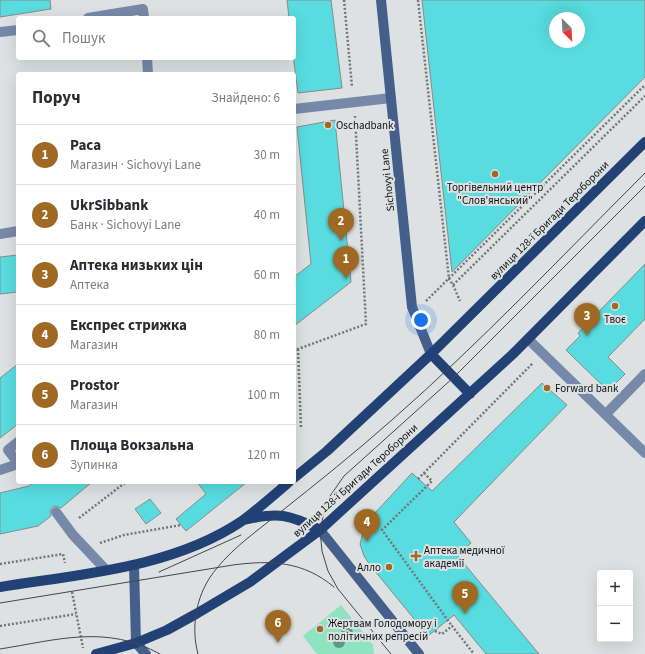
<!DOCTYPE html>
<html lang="uk">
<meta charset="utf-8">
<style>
:root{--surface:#fff;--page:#f2f2f3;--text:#2b2b33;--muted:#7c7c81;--line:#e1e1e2;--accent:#9f6923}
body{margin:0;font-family:"Source Sans 3",sans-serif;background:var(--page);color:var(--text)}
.controls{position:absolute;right:12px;bottom:12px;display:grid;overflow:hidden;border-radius:4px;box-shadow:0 4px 16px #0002}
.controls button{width:36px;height:36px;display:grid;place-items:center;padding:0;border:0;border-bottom:1px solid var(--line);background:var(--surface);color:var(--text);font:20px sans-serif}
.compass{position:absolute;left:549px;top:12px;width:36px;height:36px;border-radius:50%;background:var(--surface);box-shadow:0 4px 16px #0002;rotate:156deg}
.you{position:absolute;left:421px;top:320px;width:14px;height:14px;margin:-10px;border:3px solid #fff;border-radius:50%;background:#1a73e8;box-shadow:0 0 0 6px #1a73e833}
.badge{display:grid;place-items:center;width:26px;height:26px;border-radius:50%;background:var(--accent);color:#fff;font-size:13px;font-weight:700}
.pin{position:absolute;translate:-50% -33px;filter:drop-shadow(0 1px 2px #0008)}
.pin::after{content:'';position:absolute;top:21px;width:14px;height:12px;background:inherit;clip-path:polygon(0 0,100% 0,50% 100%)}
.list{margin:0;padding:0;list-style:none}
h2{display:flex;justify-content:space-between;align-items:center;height:52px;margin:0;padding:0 16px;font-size:17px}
h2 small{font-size:13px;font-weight:400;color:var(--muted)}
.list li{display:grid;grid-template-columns:26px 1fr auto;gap:12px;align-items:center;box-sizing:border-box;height:60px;padding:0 16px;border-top:1px solid var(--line)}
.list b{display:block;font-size:15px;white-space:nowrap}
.list p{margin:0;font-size:13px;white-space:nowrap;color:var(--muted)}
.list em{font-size:13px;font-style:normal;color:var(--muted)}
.icon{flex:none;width:22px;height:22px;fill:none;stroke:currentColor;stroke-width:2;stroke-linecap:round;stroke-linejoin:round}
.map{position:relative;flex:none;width:645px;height:654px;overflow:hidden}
.search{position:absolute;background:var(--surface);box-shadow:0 4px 16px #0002;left:16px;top:16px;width:280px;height:44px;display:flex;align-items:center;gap:10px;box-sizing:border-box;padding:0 14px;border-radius:4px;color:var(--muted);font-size:15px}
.panel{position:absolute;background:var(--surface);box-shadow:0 4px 16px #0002;left:16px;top:72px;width:280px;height:412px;border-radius:4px}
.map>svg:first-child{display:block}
.green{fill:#8de4be}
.building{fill:#58dcdf;stroke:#888b8b;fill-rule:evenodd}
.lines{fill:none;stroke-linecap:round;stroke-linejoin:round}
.path{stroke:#737676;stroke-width:2.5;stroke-dasharray:2 2;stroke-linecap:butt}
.lane{stroke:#7789a8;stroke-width:10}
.secondary{stroke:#455f8b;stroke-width:10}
.primary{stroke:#224175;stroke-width:10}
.tram{stroke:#454748;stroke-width:1}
.tree{fill:#639687}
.poi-dot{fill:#9f6923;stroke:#dde1e2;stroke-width:1.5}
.labels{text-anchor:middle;stroke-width:4;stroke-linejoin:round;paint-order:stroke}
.poi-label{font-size:11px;fill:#0f1111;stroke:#dde1e2;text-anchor:start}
.street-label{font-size:11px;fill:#0f1111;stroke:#dde1e2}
</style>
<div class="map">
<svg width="645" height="654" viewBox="0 0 645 654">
<rect width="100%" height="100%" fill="#dde1e2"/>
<path class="green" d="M 341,605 L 373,645 L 374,654 L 317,654 L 303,636 Z"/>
<path class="building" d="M 0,0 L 50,0 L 51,9 L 0,17 Z
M 287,0 L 331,0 L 342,88 L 298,93 L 294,63 L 294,18 L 289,18 Z
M 422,0 L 645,0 L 645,77 L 452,272 ZM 555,18 L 579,18 L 579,42 L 555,42 Z
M 335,120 L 351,282 L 294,326 L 294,277 L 311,264 L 297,127 Z
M 18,255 L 18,292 L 0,294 L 0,257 Z
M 645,264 L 645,319 L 608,357 L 625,374 L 608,391 L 566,350 L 580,336 L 578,333 Z
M 18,364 L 18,424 L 0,438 L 0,378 Z
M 542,383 L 567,405 L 454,522 L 471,543 L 457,555 L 539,654 L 486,654 L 454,615 L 428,636 L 370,565 L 364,556 L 360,544 L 364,529 L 375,513 L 412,473 L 432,491 Z
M 33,482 L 92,482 L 61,508 L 56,506 L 52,507 L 50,512 L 51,516 L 38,526 L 0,534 L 0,493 L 29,486 Z
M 197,482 L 247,482 L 186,531 L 176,519 L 206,494 Z
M 150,499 L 161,513 L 146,524 L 135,509 Z"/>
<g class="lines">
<path class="path" d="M 344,0 L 352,87
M 418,0 L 449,279 L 453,285 L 460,301
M 453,285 L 645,96
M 426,301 L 645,85
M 298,349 L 301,428
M 294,352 L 298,349 L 366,324 L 355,116
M 424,473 L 432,481 L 382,530 L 452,626
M 418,479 L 533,363
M 79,518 L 126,482
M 100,543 L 124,535 L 181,525
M 0,564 L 63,554 L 65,563
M 72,592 L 83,648
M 0,626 L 76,614
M 435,631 L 442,634 L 452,626 L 474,654"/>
<path class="lane" d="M 88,18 L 143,9 L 144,18
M 0,32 L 18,30
M 147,58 L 148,74
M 294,109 L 391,98
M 0,234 L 18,231
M 528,339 L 645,453
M 606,414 L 645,374
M 18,442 L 8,450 L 18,463
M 0,470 L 18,464
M 56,512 L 73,535 L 106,570"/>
<path class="secondary" d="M 381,0 L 412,307 L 431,354
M 320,530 L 419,654
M 134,565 L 136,643 L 146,654"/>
<path class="primary" d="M 431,354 L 470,394
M 294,478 L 327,451 L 431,354 L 645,142
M 244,520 C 278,512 289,514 320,530
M 0,587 C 81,574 172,568 242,521 C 258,509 274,495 289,482
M 96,654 L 136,643 L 167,630 L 196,614 L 250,582 L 320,530 L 514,353 L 645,221"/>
<path class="tram" d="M 159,572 L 241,535
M 0,603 L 233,565 C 271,560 303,561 334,587
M 0,649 C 57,640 106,624 160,654
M 198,654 C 190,625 197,591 217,568 C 234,547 257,531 278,514 C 317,483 356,452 393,419 C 481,342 562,256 645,173
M 391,654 L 338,589 L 328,571 L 322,551 L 320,530 L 325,508 L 330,496 L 344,476 L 454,377 L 645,186"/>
</g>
<g class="tree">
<circle cx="347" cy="633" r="6"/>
<circle cx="339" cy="642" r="6"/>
</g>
<g class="poi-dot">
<circle cx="328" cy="125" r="4"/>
<circle cx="495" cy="174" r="4"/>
<circle cx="615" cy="306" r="4"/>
<circle cx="547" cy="388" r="4"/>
<path d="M414 550h4v4h4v4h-4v4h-4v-4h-4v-4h4z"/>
<circle cx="389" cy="567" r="4"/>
<circle cx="320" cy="629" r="4"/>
</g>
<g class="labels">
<g class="poi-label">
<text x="336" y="129">Oschadbank</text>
<text x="495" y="191" text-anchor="middle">Торгівельний центр<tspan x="495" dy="13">"Слов'янський"</tspan></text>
<text x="615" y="323" text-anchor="middle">Твоє</text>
<text x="555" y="392">Forward bank</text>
<text x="424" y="554">Аптека медичної<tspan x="424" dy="13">академії</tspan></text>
<text x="381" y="571" text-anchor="end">Алло</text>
<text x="328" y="627">Жертвам Голодомору і<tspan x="328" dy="13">політичних репресій</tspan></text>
</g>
<g class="street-label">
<text transform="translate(387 180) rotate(-96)" y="4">Sichovyi Lane</text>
<text transform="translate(549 220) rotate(-45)" y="4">вулиця 128-ї Бригади Тероборони</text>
<text transform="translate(355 480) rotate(-42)" y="4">вулиця 128-ї Бригади Тероборони</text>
</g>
</g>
</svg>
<div class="controls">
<button>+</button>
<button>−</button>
</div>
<svg class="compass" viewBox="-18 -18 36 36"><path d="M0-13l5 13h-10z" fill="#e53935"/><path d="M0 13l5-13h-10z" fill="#7c7c81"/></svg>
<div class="you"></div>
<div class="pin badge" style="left:346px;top:279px">1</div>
<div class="pin badge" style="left:341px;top:241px">2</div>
<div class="pin badge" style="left:587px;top:336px">3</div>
<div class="pin badge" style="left:367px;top:542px">4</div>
<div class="pin badge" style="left:465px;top:614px">5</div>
<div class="pin badge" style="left:278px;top:643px">6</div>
<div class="search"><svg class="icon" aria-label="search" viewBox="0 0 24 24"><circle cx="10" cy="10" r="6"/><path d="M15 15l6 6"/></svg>Пошук</div>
<section class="panel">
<h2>Поруч<small>Знайдено: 6</small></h2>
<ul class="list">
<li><span class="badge">1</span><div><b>Раса</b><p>Магазин · Sichovyi Lane</p></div><em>30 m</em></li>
<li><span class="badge">2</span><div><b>UkrSibbank</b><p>Банк · Sichovyi Lane</p></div><em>40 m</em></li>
<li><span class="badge">3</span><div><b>Аптека низьких цін</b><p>Аптека</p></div><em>60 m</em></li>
<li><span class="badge">4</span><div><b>Експрес стрижка</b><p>Магазин</p></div><em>80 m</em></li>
<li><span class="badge">5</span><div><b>Prostor</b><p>Магазин</p></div><em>100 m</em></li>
<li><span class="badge">6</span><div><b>Площа Вокзальна</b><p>Зупинка</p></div><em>120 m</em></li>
</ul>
</section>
</div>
